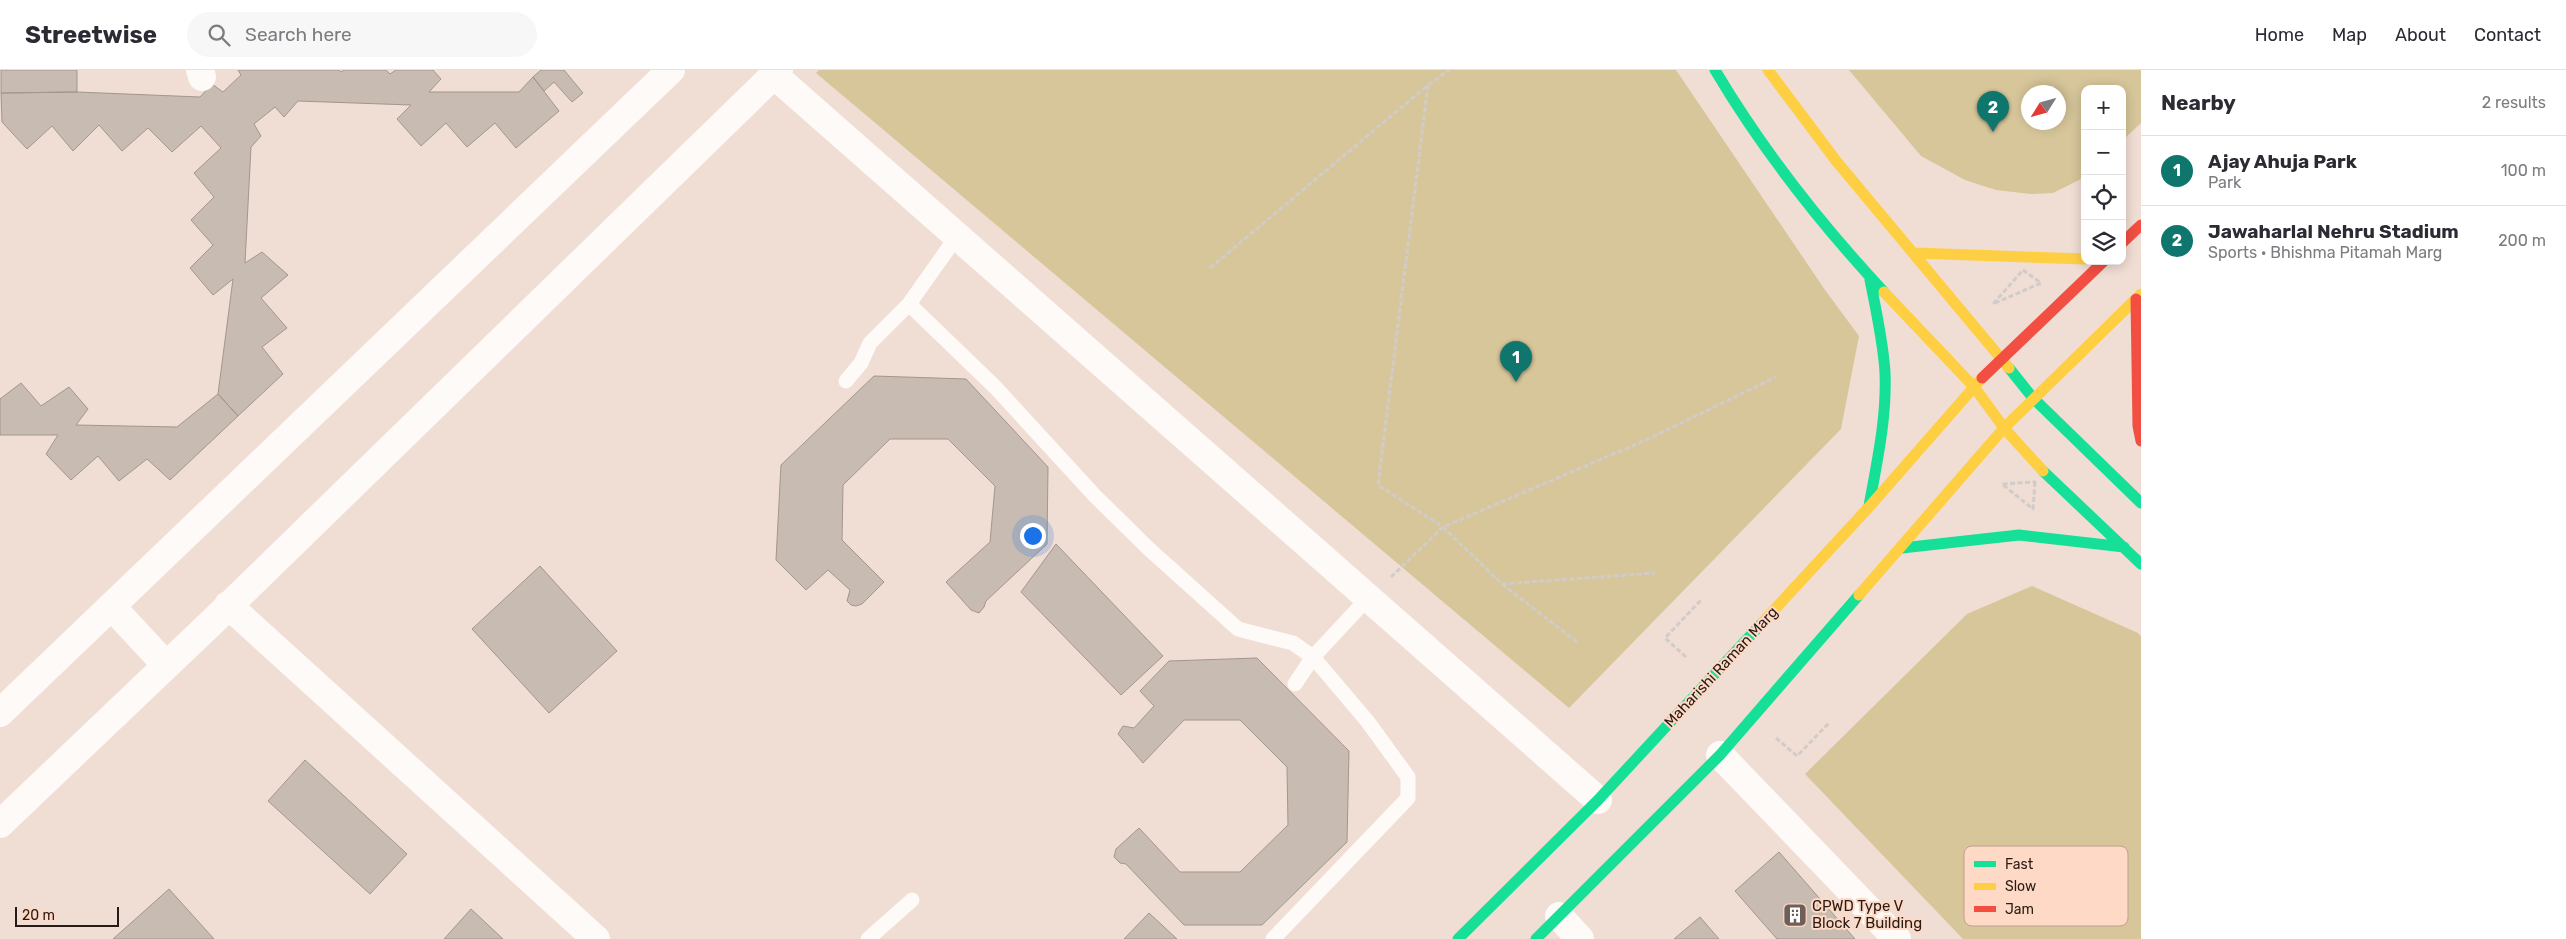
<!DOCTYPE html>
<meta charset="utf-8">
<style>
:root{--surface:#fff;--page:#f7f7f7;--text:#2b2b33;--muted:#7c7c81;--line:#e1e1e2;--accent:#0f766e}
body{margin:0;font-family:Rubik,sans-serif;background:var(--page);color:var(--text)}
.controls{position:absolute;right:15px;top:15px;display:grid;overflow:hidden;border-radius:10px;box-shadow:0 2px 12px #0003}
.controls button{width:45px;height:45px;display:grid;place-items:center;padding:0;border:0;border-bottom:1px solid var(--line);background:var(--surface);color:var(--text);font:25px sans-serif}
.compass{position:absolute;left:2021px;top:15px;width:45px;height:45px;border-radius:50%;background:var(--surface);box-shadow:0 2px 12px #0003;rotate:233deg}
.scale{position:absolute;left:15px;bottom:12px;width:104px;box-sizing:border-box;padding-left:5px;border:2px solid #281b15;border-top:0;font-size:14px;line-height:18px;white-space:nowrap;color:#281b15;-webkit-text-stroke:4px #fdd9c6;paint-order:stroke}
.you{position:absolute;left:1032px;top:465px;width:18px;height:18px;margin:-12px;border:4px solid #fff;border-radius:50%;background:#1a73e8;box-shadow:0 0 0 8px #1a73e833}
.badge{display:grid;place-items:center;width:32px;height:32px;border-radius:50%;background:var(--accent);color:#fff;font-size:16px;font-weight:700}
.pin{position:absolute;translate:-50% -41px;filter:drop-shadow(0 1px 2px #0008)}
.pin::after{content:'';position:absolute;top:26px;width:18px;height:15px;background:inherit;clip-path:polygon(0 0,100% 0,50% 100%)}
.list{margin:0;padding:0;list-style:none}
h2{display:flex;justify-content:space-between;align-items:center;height:65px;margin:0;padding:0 20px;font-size:21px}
h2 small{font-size:16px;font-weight:400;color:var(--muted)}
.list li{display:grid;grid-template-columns:32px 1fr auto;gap:15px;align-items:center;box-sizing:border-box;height:70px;padding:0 20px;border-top:1px solid var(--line)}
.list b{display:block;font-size:19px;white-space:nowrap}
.list p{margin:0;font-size:16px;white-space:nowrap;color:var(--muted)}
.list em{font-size:16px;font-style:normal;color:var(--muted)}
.icon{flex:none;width:28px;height:28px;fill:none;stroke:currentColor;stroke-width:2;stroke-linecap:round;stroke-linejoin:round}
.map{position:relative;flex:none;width:2141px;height:869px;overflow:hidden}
header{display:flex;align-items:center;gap:30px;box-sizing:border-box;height:70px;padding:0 25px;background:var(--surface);border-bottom:1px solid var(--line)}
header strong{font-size:24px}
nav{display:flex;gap:28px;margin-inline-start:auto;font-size:18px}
.search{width:350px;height:45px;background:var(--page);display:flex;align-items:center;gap:12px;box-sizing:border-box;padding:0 18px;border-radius:28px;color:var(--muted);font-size:19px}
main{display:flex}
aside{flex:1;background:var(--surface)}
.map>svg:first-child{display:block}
.green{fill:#d7c69a;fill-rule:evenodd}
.building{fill:#c8bbb1;stroke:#a3968d}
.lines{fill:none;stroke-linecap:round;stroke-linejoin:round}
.path{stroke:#d1ccca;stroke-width:3;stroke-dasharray:5 2.5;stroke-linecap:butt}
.lane{stroke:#fdfaf8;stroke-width:15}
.street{stroke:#fdfaf8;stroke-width:28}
.fast{stroke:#16e098;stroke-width:11}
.slow{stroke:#ffcf43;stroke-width:11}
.jam{stroke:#f24e42;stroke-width:11}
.labels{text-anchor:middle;stroke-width:4;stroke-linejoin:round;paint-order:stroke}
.street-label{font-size:15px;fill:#281b15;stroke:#fdd9c6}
.poi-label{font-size:15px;fill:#281b15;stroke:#fdd9c6;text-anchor:start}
.key{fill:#fdd9c6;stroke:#bda091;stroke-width:1}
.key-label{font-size:14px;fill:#281b15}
</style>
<header>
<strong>Streetwise</strong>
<div class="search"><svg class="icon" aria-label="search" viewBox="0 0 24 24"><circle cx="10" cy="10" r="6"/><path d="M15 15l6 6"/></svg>Search here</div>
<nav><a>Home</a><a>Map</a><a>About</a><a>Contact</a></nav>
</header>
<main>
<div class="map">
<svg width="2141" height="869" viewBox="0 0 2141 869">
<rect width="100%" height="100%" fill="#f0ddd3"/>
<path class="green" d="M 819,0 L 1676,0 L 1825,220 L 1859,266 L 1841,359 L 1569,638 L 816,3 Z
M 1849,0 L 2141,0 L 2141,53 L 2122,71 L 2122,19 L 2085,19 L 2085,107 L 2053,123 L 2031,124 L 1996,120 L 1965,110 L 1921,86 ZM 2029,22 L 2058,22 L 2058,52 L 2029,52 Z
M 2032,516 L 2138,563 L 2141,566 L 2141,869 L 1963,869 L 1805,704 L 1967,544 Z"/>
<path class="building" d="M 1,0 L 77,0 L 77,22 L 1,23 Z
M 238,0 L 339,0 L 341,2 L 344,0 L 386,0 L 390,4 L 396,0 L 433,0 L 441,9 L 429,22 L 519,22 L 533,7 L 559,41 L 516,78 L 495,53 L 467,77 L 446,53 L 421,76 L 397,49 L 411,35 L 298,31 L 284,47 L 275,37 L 254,54 L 261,66 L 251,77 L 245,193 L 262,182 L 288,205 L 261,228 L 287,258 L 262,277 L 283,304 L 238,346 L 218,324 L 233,209 L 213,225 L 190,198 L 213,175 L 191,150 L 214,127 L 194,103 L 221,78 L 201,56 L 172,82 L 148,58 L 122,81 L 99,55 L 73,81 L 52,56 L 27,79 L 2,52 L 1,23 L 77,22 L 200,27 L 212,14 L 223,22 L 241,5 Z
M 541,0 L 564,0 L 583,23 L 572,32 L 554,12 L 544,21 L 533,7 Z
M 874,306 L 966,309 L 1048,397 L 1047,474 L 986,531 L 984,537 L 979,543 L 971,540 L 946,512 L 990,472 L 995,416 L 948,369 L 890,369 L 843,415 L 842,470 L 884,512 L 862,534 L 856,536 L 851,535 L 847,531 L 850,520 L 828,500 L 806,520 L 776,490 L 781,395 Z
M 21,313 L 41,336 L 69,317 L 88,339 L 76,355 L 177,357 L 218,324 L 238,346 L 170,410 L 147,389 L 119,411 L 98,386 L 71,410 L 46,384 L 58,365 L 0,365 L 0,329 Z
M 1056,474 L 1163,586 L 1121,625 L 1021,522 Z
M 540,496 L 617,581 L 549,643 L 472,559 Z
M 1257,588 L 1349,681 L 1347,772 L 1262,855 L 1184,855 L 1126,794 L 1120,793 L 1114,787 L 1116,779 L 1139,758 L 1180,802 L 1240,802 L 1288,755 L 1287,697 L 1240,650 L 1184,650 L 1143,693 L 1118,664 L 1123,656 L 1134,658 L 1154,636 L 1140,621 L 1169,591 Z
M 305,690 L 407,784 L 370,824 L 268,731 Z
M 1779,782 L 1855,869 L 1777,869 L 1735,821 Z
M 169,819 L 214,869 L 113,869 Z
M 471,839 L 503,869 L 444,869 Z
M 1149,843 L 1177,869 L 1124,869 Z
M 1700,847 L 1719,869 L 1674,869 Z"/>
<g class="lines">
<path class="path" d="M 1428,15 L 1378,415 L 1443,457 L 1502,514 L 1577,572
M 1210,198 L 1428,15 L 1449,0
M 2023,200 L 2041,213 L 1993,234 Z
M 2035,412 L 2033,439 L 2002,414 Z
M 1391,507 L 1443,457 L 1646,370 L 1776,307
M 1502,514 L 1655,503
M 1686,587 L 1665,568 L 1702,529
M 1776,668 L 1797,686 L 1829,653"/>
<path class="lane" d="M 957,166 L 909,234 L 996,318 L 1095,426 L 1149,479 L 1238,559 L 1293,573 L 1313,587 L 1368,652 L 1408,707 L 1408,728 L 1273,869
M 846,311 L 861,293 L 870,273 L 909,234
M 1295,614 L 1313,587 L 1368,528
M 868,869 L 912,830"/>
<path class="street" d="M 200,0 L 202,7
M 774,5 L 1598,730
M 228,535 L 596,869
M 112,537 L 166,595
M 0,643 L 671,0
M 1720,685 L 1897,869
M 0,754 L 209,555 L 779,0
M 1559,846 L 1580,869"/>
<path class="fast" d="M 1715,0 C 1763,81 1820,153 1884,222
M 2009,298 L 2033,328 L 2141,433
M 2043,401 L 2141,494
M 1869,436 C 1877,392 1887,347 1885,302 C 1883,271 1876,240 1870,210
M 1902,478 L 2019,465 L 2124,477
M 1458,869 L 1598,730 L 1763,552
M 1536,869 L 1720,685 L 1859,525"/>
<path class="slow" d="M 1768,0 L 1837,92 L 2009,298
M 1915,183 L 2085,189
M 1884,222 L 1975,318 L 2004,358 L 2043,401
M 1859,525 L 2004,358 L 2141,224
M 1763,552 L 1869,437 L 1982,308"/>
<path class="jam" d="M 2122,173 L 2141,155
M 2136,229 L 2138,356 L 2141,371
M 1982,308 L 2104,191"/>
</g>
<defs>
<g id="building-square" transform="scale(1.25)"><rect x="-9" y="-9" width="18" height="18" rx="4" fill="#6e5f58" stroke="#fdd9c6"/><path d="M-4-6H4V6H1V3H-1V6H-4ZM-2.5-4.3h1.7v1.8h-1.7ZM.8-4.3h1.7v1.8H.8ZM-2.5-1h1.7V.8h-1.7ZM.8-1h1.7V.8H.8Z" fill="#fff"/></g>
</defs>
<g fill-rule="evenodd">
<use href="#building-square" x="1795" y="845"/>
</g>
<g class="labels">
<g class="street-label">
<text transform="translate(1721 597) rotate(-47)" y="5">Maharishi Raman Marg</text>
</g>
<g class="poi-label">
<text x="1812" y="841">CPWD Type V<tspan x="1812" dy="17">Block 7 Building</tspan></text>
</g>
</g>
<rect x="1964" y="776" width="164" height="80" rx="8" class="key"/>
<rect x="1974" y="791" width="22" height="6" fill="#16e098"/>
<rect x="1974" y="813" width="22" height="7" fill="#ffcf43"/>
<rect x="1974" y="836" width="22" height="6" fill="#f24e42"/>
<g class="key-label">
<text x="2005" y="799">Fast</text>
<text x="2005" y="821">Slow</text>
<text x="2005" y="844">Jam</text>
</g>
</svg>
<div class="controls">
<button>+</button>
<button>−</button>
<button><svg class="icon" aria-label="locate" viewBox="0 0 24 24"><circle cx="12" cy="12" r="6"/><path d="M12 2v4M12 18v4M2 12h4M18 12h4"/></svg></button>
<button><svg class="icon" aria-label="layers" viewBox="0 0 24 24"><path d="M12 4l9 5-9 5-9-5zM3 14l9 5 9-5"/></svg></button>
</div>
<svg class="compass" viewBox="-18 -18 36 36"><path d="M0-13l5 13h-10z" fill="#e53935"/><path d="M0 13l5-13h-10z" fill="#7c7c81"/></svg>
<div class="scale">20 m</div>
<div class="you"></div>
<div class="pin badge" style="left:1516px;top:312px">1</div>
<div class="pin badge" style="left:1993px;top:62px">2</div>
</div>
<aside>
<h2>Nearby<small>2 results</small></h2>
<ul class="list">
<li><span class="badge">1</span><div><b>Ajay Ahuja Park</b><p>Park</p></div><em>100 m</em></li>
<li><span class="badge">2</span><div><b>Jawaharlal Nehru Stadium</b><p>Sports · Bhishma Pitamah Marg</p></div><em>200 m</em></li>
</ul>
</aside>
</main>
